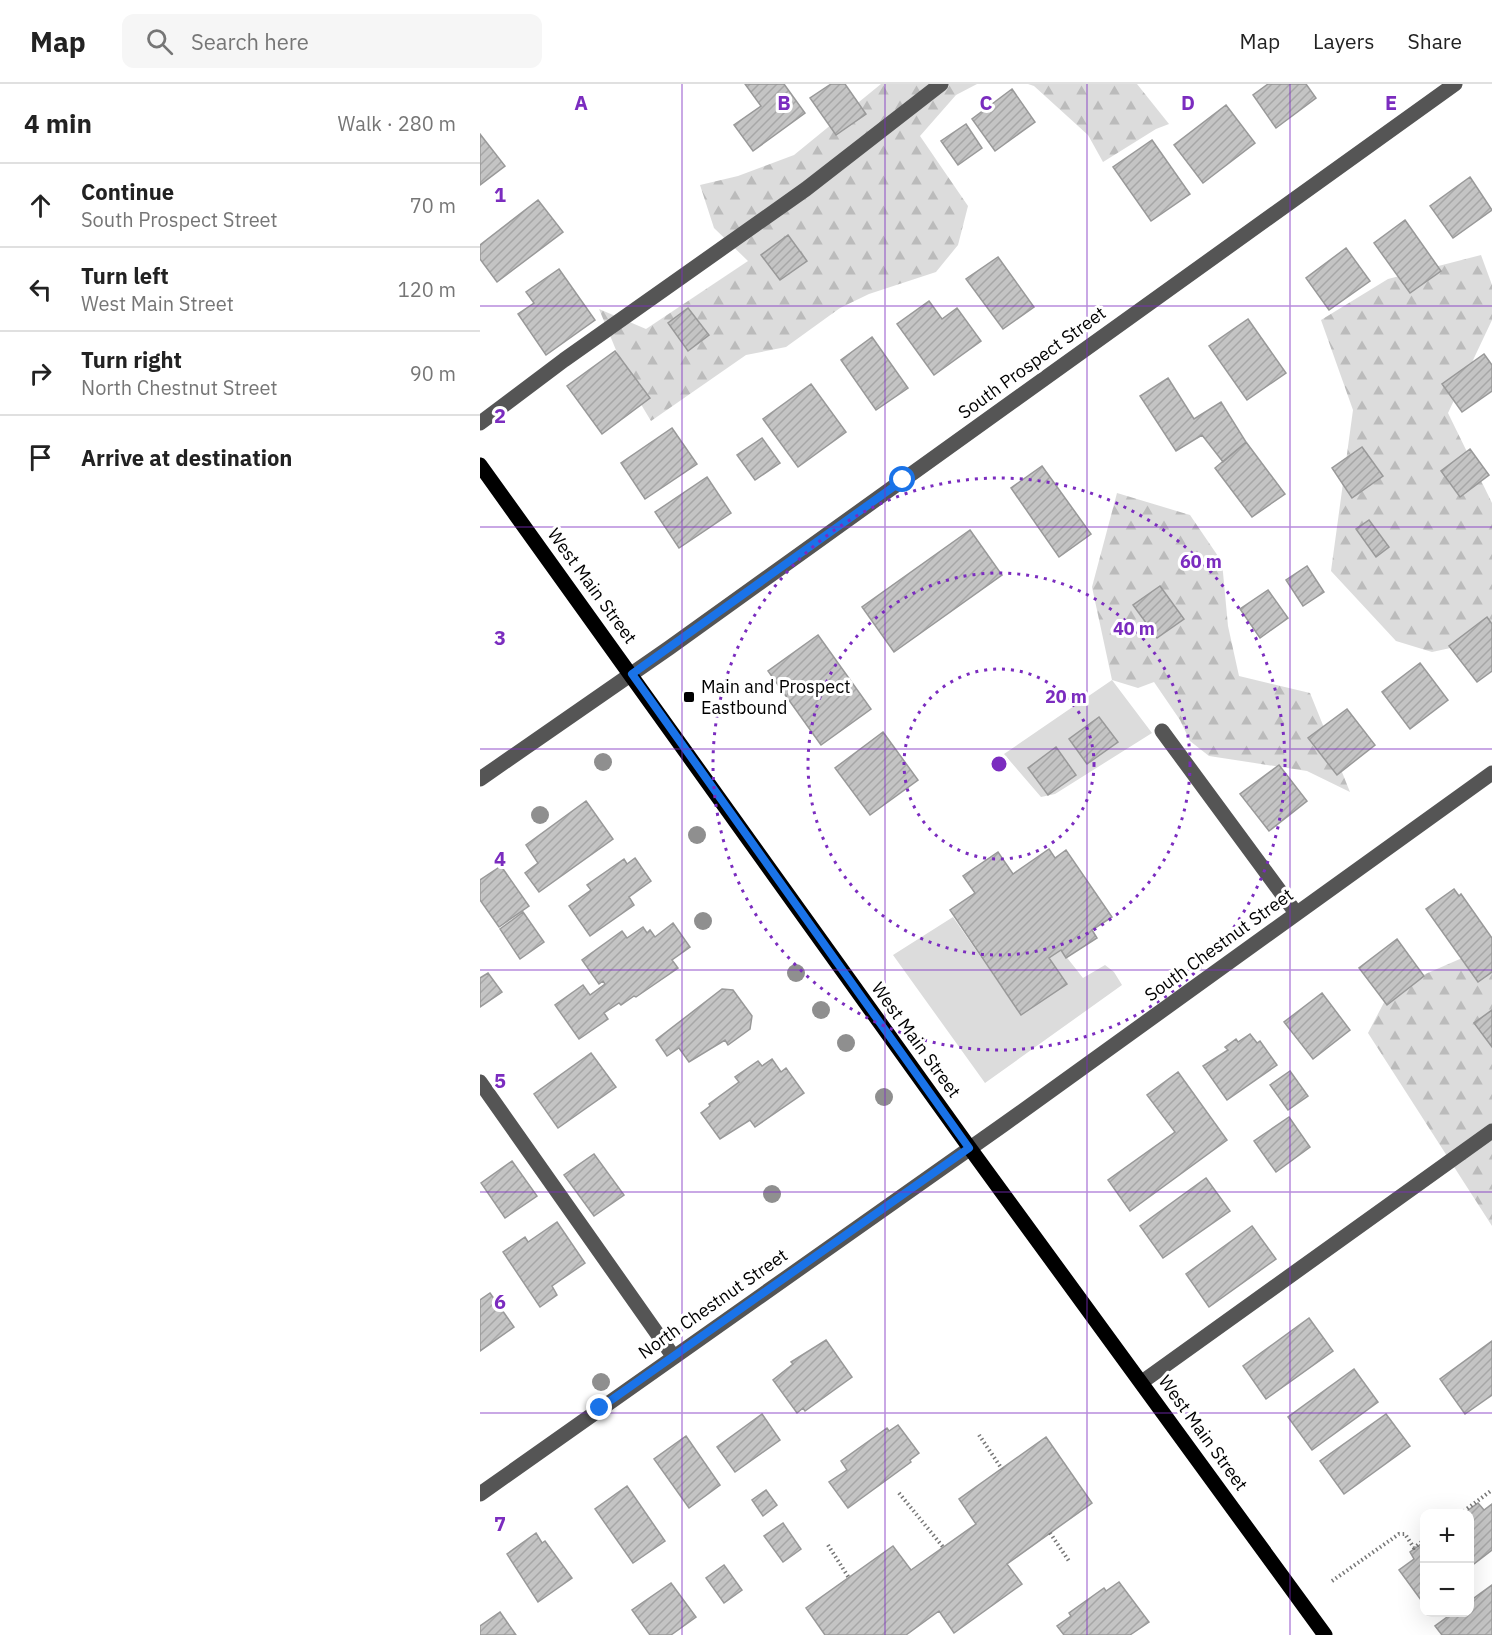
<!DOCTYPE html>
<meta charset="utf-8">
<style>
:root{--surface:#fff;--page:#f6f6f6;--text:#222;--muted:#767676;--line:#e0e0e0}
body{margin:0;font-family:"IBM Plex Sans",sans-serif;background:var(--page);color:var(--text)}
.controls{position:absolute;right:18px;bottom:18px;display:grid;overflow:hidden;border-radius:12px;box-shadow:0 6px 24px #0002}
.controls button{width:54px;height:54px;display:grid;place-items:center;padding:0;border:0;border-bottom:2px solid var(--line);background:var(--surface);color:var(--text);font:30px sans-serif}
.stop{position:absolute;width:18px;height:18px;margin:-14px;border:4px solid #1a73e8;border-radius:50%;background:#fff}
.stop.end{background:#1a73e8;border-color:#fff;box-shadow:0 2px 6px #0008}
.list{margin:0;padding:0;list-style:none}
h2{display:flex;justify-content:space-between;align-items:center;height:78px;margin:0;padding:0 24px;font-size:26px}
h2 small{font-size:20px;font-weight:400;color:var(--muted)}
.list li{display:grid;grid-template-columns:39px 1fr auto;gap:18px;align-items:center;box-sizing:border-box;height:84px;padding:0 24px;border-top:2px solid var(--line)}
.list b{display:block;font-size:22px;white-space:nowrap}
.list p{margin:0;font-size:20px;white-space:nowrap;color:var(--muted)}
.list em{font-size:20px;font-style:normal;color:var(--muted)}
.icon{flex:none;width:33px;height:33px;fill:none;stroke:currentColor;stroke-width:2;stroke-linecap:round;stroke-linejoin:round}
.map{position:relative;flex:none;width:1012px;height:1551px;overflow:hidden}
header{display:flex;align-items:center;gap:36px;box-sizing:border-box;height:84px;padding:0 30px;background:var(--surface);border-bottom:2px solid var(--line)}
header strong{font-size:28px}
nav{display:flex;gap:33px;margin-inline-start:auto;font-size:21px}
.search{width:420px;height:54px;background:var(--page);display:flex;align-items:center;gap:15px;box-sizing:border-box;padding:0 21px;border-radius:12px;color:var(--muted);font-size:22px}
main{display:flex}
aside{flex:1;background:var(--surface)}
.map>svg:first-child{display:block}
.grass{fill:#dcdcdc}
.forest{fill:url(#forest-firs)}
.building{fill:url(#building-hatch);stroke:#999;stroke-width:1.5}
.lines{fill:none;stroke-linecap:round;stroke-linejoin:round}
.path{stroke:#777;stroke-width:4;stroke-dasharray:1.5 3;stroke-linecap:butt}
.minor{stroke:#555;stroke-width:15}
.major{stroke:#000;stroke-width:15}
.tree{fill:#8f8f8f}
.route{stroke:#1a73e8;stroke-width:8}
.grid{fill:none;stroke:#7b2cbf;stroke-width:1.5;stroke-opacity:0.55}
.ring{fill:none;stroke:#7b2cbf;stroke-width:3;stroke-dasharray:3 6}
.poi-dot{fill:#000;stroke:#fff;stroke-width:2}
.labels{text-anchor:middle;stroke-width:6;stroke-linejoin:round;paint-order:stroke}
.street-label{font-size:18px;fill:#000;stroke:#fff}
.poi-label{font-size:18px;fill:#000;stroke:#fff;text-anchor:start}
.grid-label{font-size:20px;text-anchor:middle;font-weight:bold;fill:#7b2cbf;stroke:#fff;stroke-width:6;stroke-linejoin:round;paint-order:stroke}
.centre{fill:#7b2cbf;stroke:#fff;stroke-width:3}
.ring-label{font-size:18px;text-anchor:middle;font-weight:bold;fill:#7b2cbf;stroke:#fff;stroke-width:6;stroke-linejoin:round;paint-order:stroke}
</style>
<header>
<strong>Map</strong>
<div class="search"><svg class="icon" aria-label="search" viewBox="0 0 24 24"><circle cx="10" cy="10" r="6"/><path d="M15 15l6 6"/></svg>Search here</div>
<nav><a>Map</a><a>Layers</a><a>Share</a></nav>
</header>
<main>
<aside>
<h2>4 min<small>Walk · 280 m</small></h2>
<ul class="list">
<li><svg class="icon" aria-label="ahead" viewBox="0 0 24 24"><path d="M12 20V5M6 11l6-6 6 6"/></svg><div><b>Continue</b><p>South Prospect Street</p></div><em>70 m</em></li>
<li><svg class="icon" aria-label="left" viewBox="0 0 24 24"><path d="M17 20v-9H6M10 6l-5 5 5 5"/></svg><div><b>Turn left</b><p>West Main Street</p></div><em>120 m</em></li>
<li><svg class="icon" aria-label="right" viewBox="0 0 24 24"><path d="M7 20v-9h11M14 6l5 5-5 5"/></svg><div><b>Turn right</b><p>North Chestnut Street</p></div><em>90 m</em></li>
<li><svg class="icon" aria-label="arrive" viewBox="0 0 24 24"><path d="M6 21V4h12l-3 4 3 4H6"/></svg><div><b>Arrive at destination</b></div></li>
</ul>
</aside>
<div class="map">
<svg width="1012" height="1551" viewBox="0 0 1012 1551">
<defs>
<pattern id="forest-firs" width="22" height="20" patternUnits="userSpaceOnUse" patternTransform="scale(1.5)"><rect width="22" height="20" fill="#dcdcdc"/><path d="M5 1l3.5 6h-7zM16 11l3.5 6h-7z" fill="#bbb"/></pattern>
<pattern id="building-hatch" width="6" height="6" patternUnits="userSpaceOnUse" patternTransform="scale(1.5)"><rect width="6" height="6" fill="#c4c4c4"/><path d="M-1 1l2-2M0 6l6-6M5 7l2-2" fill="none" stroke="#a7a7a7"/></pattern>
</defs>
<rect width="100%" height="100%" fill="#fff"/>
<path class="grass" d="M 632,596 L 672,649 L 575,710 L 561,713 L 524,670 Z
M 473,833 L 541,931 L 587,900 L 569,874 L 581,866 L 603,894 L 625,881 L 634,888 L 642,901 L 505,999 L 413,871 Z"/>
<path class="forest" d="M 401,0 L 497,0 L 476,11 L 440,52 L 488,122 L 478,161 L 456,188 L 389,210 L 360,224 L 306,263 L 266,271 L 171,337 L 153,307 L 119,225 L 166,245 L 268,177 L 234,144 L 220,101 L 258,92 L 314,71 Z
M 548,0 L 657,0 L 689,40 L 676,45 L 623,78 L 608,51 L 554,2 Z
M 1001,171 L 1012,201 L 1012,236 L 968,329 L 1012,419 L 1012,555 L 952,568 L 916,557 L 851,487 L 873,326 L 841,236 L 908,195 Z
M 637,409 L 710,431 L 742,478 L 748,542 L 759,592 L 830,609 L 870,708 L 827,687 L 729,672 L 710,657 L 700,636 L 674,598 L 658,604 L 632,596 L 612,503 Z
M 1012,861 L 1012,1142 L 888,949 L 911,905 Z"/>
<path class="building" d="M 265,0 L 304,0 L 325,29 L 273,67 L 254,41 L 281,22 Z
M 351,0 L 365,0 L 386,30 L 356,51 L 330,14 Z
M 788,0 L 826,0 L 836,14 L 796,44 L 773,11 Z
M 532,5 L 555,38 L 515,67 L 492,35 Z
M 746,21 L 775,59 L 723,99 L 694,61 Z
M 486,40 L 502,64 L 478,81 L 461,57 Z
M 0,50 L 25,82 L 0,101 Z
M 672,56 L 710,110 L 671,137 L 633,83 Z
M 990,93 L 1012,126 L 973,154 L 950,122 Z
M 58,116 L 83,148 L 17,198 L 0,175 L 0,161 Z
M 925,136 L 961,187 L 930,209 L 894,159 Z
M 308,151 L 327,177 L 300,196 L 281,171 Z
M 866,164 L 890,197 L 849,226 L 826,194 Z
M 518,173 L 554,223 L 523,245 L 486,195 Z
M 79,185 L 115,236 L 66,271 L 38,230 L 54,219 L 46,208 Z
M 449,217 L 462,235 L 477,224 L 501,257 L 454,291 L 417,240 Z
M 208,224 L 229,251 L 208,267 L 188,239 Z
M 768,235 L 806,289 L 767,316 L 729,262 Z
M 392,253 L 428,304 L 396,326 L 361,276 Z
M 135,267 L 170,314 L 122,350 L 87,302 Z
M 1004,270 L 1012,281 L 1012,307 L 982,328 L 962,300 Z
M 688,294 L 714,335 L 741,318 L 766,358 L 743,378 L 722,351 L 696,367 L 660,312 Z
M 331,300 L 366,348 L 318,383 L 283,335 Z
M 192,344 L 217,380 L 165,415 L 141,379 Z
M 282,354 L 300,379 L 275,396 L 257,371 Z
M 766,358 L 805,410 L 772,433 L 735,384 Z
M 882,363 L 903,392 L 872,414 L 852,384 Z
M 990,365 L 1009,391 L 980,413 L 961,387 Z
M 562,382 L 611,450 L 579,473 L 531,404 Z
M 227,393 L 251,429 L 199,464 L 175,428 Z
M 889,436 L 909,463 L 896,473 L 876,445 Z
M 490,446 L 522,491 L 414,568 L 382,523 Z
M 827,482 L 844,508 L 823,522 L 806,496 Z
M 680,502 L 704,535 L 677,554 L 653,521 Z
M 788,506 L 808,534 L 780,554 L 760,525 Z
M 1007,533 L 1012,540 L 1012,587 L 997,598 L 969,562 Z
M 338,551 L 391,625 L 341,661 L 288,587 Z
M 940,579 L 968,616 L 930,645 L 902,608 Z
M 867,625 L 895,661 L 857,691 L 828,654 Z
M 619,633 L 638,658 L 607,680 L 589,655 Z
M 403,648 L 438,696 L 390,731 L 355,684 Z
M 576,663 L 596,691 L 568,711 L 548,684 Z
M 799,681 L 827,717 L 789,747 L 760,710 Z
M 106,717 L 133,755 L 59,808 L 45,789 L 58,779 L 46,761 Z
M 569,765 L 575,774 L 586,766 L 632,833 L 612,846 L 617,854 L 586,874 L 581,866 L 569,874 L 587,900 L 541,931 L 470,826 L 495,809 L 483,792 L 518,768 L 533,790 Z
M 155,774 L 171,797 L 149,813 L 154,821 L 110,852 L 89,822 L 111,806 L 107,801 L 144,775 L 147,780 Z
M 21,782 L 49,822 L 19,843 L 0,816 L 0,796 Z
M 974,805 L 979,812 L 981,810 L 1012,854 L 1012,888 L 998,898 L 946,825 Z
M 43,828 L 64,858 L 40,875 L 20,845 Z
M 193,839 L 210,863 L 192,876 L 198,884 L 156,913 L 154,912 L 141,921 L 139,919 L 124,929 L 128,935 L 99,955 L 75,921 L 103,901 L 110,911 L 125,900 L 123,897 L 119,900 L 102,876 L 142,847 L 147,854 L 163,843 L 167,849 L 170,846 L 175,853 Z
M 917,855 L 944,892 L 907,921 L 879,884 Z
M 8,889 L 22,908 L 0,923 L 0,894 Z
M 242,905 L 253,906 L 272,932 L 270,945 L 248,961 L 245,956 L 209,978 L 199,964 L 187,972 L 176,956 Z
M 842,909 L 870,946 L 833,975 L 804,938 Z
M 1012,926 L 1012,963 L 994,939 Z
M 770,950 L 777,959 L 780,957 L 797,981 L 747,1016 L 723,982 L 748,966 L 745,963 L 756,955 L 758,958 Z
M 111,969 L 136,1003 L 78,1044 L 54,1010 Z
M 292,975 L 301,988 L 306,984 L 324,1009 L 275,1043 L 270,1036 L 240,1055 L 221,1029 L 230,1022 L 229,1020 L 259,998 L 255,993 L 278,977 L 282,982 Z
M 810,987 L 828,1012 L 808,1026 L 790,1001 Z
M 698,988 L 747,1056 L 650,1127 L 628,1096 L 695,1048 L 667,1011 Z
M 809,1033 L 830,1063 L 796,1088 L 774,1057 Z
M 114,1070 L 144,1111 L 114,1132 L 84,1091 Z
M 32,1077 L 57,1112 L 25,1134 L 1,1099 Z
M 726,1094 L 750,1127 L 683,1174 L 660,1142 Z
M 77,1138 L 105,1179 L 72,1202 L 77,1211 L 60,1223 L 23,1168 L 45,1153 L 48,1158 Z
M 772,1142 L 796,1175 L 729,1223 L 706,1190 Z
M 10,1209 L 34,1243 L 0,1267 L 0,1216 Z
M 829,1234 L 853,1267 L 786,1315 L 763,1282 Z
M 346,1256 L 372,1293 L 325,1327 L 323,1324 L 317,1329 L 293,1296 L 313,1280 L 311,1278 Z
M 1012,1257 L 1012,1311 L 985,1330 L 960,1295 Z
M 874,1285 L 898,1318 L 832,1366 L 808,1333 Z
M 282,1330 L 300,1356 L 255,1388 L 237,1363 Z
M 906,1330 L 930,1362 L 864,1410 L 840,1377 Z
M 418,1341 L 439,1369 L 430,1376 L 431,1378 L 368,1424 L 349,1398 L 367,1386 L 361,1377 L 407,1344 L 409,1347 Z
M 206,1352 L 240,1401 L 209,1424 L 174,1375 Z
M 566,1353 L 612,1419 L 527,1480 L 542,1500 L 474,1549 L 459,1527 L 426,1551 L 345,1551 L 326,1524 L 413,1462 L 431,1486 L 496,1440 L 479,1415 Z
M 147,1402 L 185,1457 L 153,1479 L 115,1425 Z
M 286,1406 L 297,1421 L 283,1432 L 272,1416 Z
M 998,1419 L 1004,1426 L 1012,1420 L 1012,1466 L 990,1483 L 990,1430 L 983,1430 Z
M 303,1439 L 321,1465 L 303,1478 L 284,1452 Z
M 56,1449 L 62,1459 L 65,1457 L 92,1494 L 58,1518 L 27,1470 Z
M 944,1458 L 944,1514 L 941,1516 L 919,1486 L 934,1475 L 930,1468 Z
M 244,1481 L 262,1506 L 244,1519 L 226,1494 Z
M 639,1498 L 669,1538 L 650,1551 L 584,1551 L 577,1542 L 591,1532 L 589,1529 L 624,1504 L 626,1507 Z
M 191,1499 L 216,1533 L 191,1551 L 170,1551 L 152,1526 Z
M 1012,1501 L 1012,1551 L 962,1551 L 955,1542 L 974,1528 L 990,1528 L 990,1517 Z
M 20,1528 L 36,1551 L 0,1551 L 0,1542 Z"/>
<g class="lines">
<path class="path" d="M 499,1351 L 522,1385
M 419,1409 L 463,1463
M 980,1430 L 1012,1406
M 570,1449 L 589,1477
M 348,1461 L 369,1494
M 852,1497 L 919,1450 L 925,1450 L 934,1464 L 944,1456"/>
<path class="minor" d="M 0,339 L 84,276 L 326,105 L 461,0
M 682,647 L 816,829
M 0,695 L 189,564 L 975,0
M 0,998 L 193,1272
M 662,1298 L 1012,1047
M 0,1410 L 523,1041 L 1012,689"/>
<path class="major" d="M 0,381 L 489,1063 L 845,1551"/>
</g>
<g class="tree">
<circle cx="123" cy="678" r="9"/>
<circle cx="60" cy="731" r="9"/>
<circle cx="217" cy="751" r="9"/>
<circle cx="223" cy="837" r="9"/>
<circle cx="316" cy="889" r="9"/>
<circle cx="341" cy="926" r="9"/>
<circle cx="366" cy="959" r="9"/>
<circle cx="404" cy="1013" r="9"/>
<circle cx="292" cy="1110" r="9"/>
<circle cx="121" cy="1298" r="9"/>
</g>
<g class="lines">
<path class="route" d="M 120,1324 L 489,1064 L 152,590 L 423,396"/>
</g>
<path class="grid" d="M 202,0 L 202,1551M 405,0 L 405,1551M 607,0 L 607,1551M 810,0 L 810,1551M 0,222 L 1012,222M 0,443 L 1012,443M 0,665 L 1012,665M 0,886 L 1012,886M 0,1108 L 1012,1108M 0,1329 L 1012,1329"/>
<g class="ring">
<circle cx="519" cy="680" r="95"/>
<circle cx="519" cy="680" r="191"/>
<circle cx="519" cy="680" r="286"/>
</g>
<rect class="poi-dot" x="203" y="607" width="12" height="12" rx="3"/>
<g class="labels">
<g class="street-label">
<text transform="translate(552 279) rotate(-36)" y="6">South Prospect Street</text>
<text transform="translate(112 502) rotate(54)" y="6">West Main Street</text>
<text transform="translate(739 861) rotate(-36)" y="6">South Chestnut Street</text>
<text transform="translate(436 956) rotate(54)" y="6">West Main Street</text>
<text transform="translate(233 1220) rotate(-35)" y="6">North Chestnut Street</text>
<text transform="translate(723 1349) rotate(54)" y="6">West Main Street</text>
</g>
<g class="poi-label">
<text x="221" y="609">Main and Prospect<tspan x="221" dy="21">Eastbound</tspan></text>
</g>
</g>
<g class="grid-label">
<text x="101" y="26">A</text>
<text x="304" y="26">B</text>
<text x="506" y="26">C</text>
<text x="708" y="26">D</text>
<text x="911" y="26">E</text>
<text x="20" y="118">1</text>
<text x="20" y="339">2</text>
<text x="20" y="561">3</text>
<text x="20" y="782">4</text>
<text x="20" y="1004">5</text>
<text x="20" y="1225">6</text>
<text x="20" y="1447">7</text>
</g>
<circle cx="519" cy="680" r="9" class="centre"/>
<g class="ring-label">
<text x="721" y="484">60 m</text>
<text x="654" y="551">40 m</text>
<text x="586" y="619">20 m</text>
</g>
</svg>
<div class="controls">
<button>+</button>
<button>−</button>
</div>
<div class="stop" style="left:423px;top:396px"></div>
<div class="stop end" style="left:120px;top:1324px"></div>
</div>
</main>
